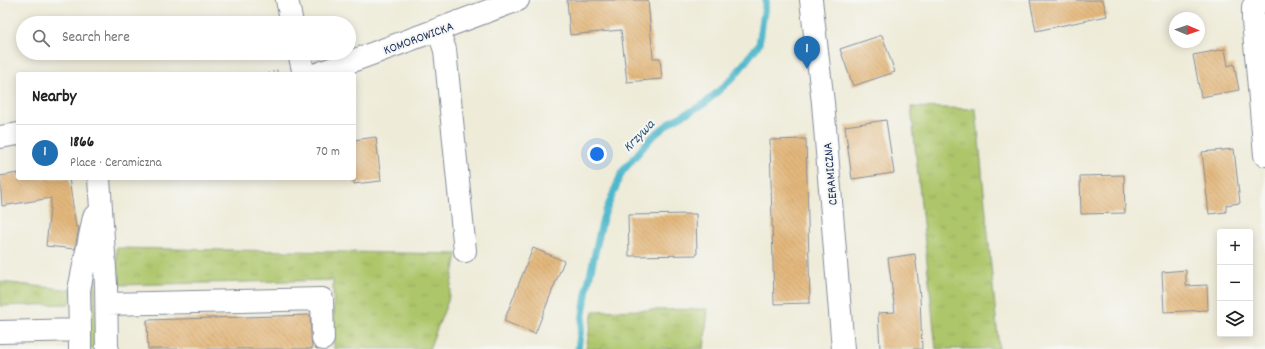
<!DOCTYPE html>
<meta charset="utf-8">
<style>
:root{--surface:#fff;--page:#f6f6f6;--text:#222;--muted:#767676;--line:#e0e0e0;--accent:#1f6fb2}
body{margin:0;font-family:Dekko,sans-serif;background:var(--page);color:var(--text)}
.controls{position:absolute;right:12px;bottom:12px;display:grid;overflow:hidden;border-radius:4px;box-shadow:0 2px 10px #0003}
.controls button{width:36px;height:36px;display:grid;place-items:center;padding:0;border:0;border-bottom:1px solid var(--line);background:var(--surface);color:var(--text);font:20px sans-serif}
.compass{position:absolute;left:1169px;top:12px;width:36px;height:36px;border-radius:50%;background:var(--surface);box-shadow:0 2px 10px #0003;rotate:92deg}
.you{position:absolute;left:597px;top:154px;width:14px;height:14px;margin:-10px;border:3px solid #fff;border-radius:50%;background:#1a73e8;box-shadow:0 0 0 6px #1a73e833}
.badge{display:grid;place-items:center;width:26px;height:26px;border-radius:50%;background:var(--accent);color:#fff;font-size:13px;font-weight:700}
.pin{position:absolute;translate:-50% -33px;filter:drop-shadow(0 1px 2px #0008)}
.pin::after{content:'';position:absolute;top:21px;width:14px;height:12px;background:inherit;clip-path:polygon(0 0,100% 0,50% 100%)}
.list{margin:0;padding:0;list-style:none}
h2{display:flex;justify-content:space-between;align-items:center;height:52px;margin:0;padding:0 16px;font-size:17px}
h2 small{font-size:13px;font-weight:400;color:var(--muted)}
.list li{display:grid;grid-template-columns:26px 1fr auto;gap:12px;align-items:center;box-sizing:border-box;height:56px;padding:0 16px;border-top:1px solid var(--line)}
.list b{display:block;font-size:15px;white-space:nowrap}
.list p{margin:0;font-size:13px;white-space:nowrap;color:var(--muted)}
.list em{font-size:13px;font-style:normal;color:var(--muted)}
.icon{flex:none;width:22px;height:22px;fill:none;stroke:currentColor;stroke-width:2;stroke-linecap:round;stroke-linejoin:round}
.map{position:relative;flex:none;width:1265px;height:349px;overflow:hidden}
.search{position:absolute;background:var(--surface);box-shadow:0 2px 10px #0003;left:16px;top:16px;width:340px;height:44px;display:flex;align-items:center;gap:10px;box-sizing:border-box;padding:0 14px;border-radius:22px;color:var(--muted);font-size:15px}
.panel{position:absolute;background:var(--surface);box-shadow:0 2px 10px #0003;left:16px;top:72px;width:340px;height:108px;border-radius:4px}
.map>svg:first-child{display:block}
.grass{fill:url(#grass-tufts);stroke:#647a64}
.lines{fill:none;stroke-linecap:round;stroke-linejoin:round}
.stream{stroke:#4db7cb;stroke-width:7}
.building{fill:url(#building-back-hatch)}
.minor-casing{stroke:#848d9b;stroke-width:24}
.path{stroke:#848d9b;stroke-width:2.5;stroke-dasharray:1 3;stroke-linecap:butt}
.minor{stroke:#fff;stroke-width:22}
.labels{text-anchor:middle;stroke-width:4;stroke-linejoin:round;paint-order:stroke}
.street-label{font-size:13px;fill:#1b2f5e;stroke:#f6f6f2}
.water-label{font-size:14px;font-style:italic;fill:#2a587f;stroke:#f6f6f2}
</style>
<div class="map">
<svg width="1265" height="349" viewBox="0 0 1265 349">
<defs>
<pattern id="grass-tufts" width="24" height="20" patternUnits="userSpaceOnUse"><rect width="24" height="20" fill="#aec66b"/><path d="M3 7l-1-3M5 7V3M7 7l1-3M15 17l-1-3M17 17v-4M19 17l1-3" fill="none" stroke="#95aa5f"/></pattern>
<pattern id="building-back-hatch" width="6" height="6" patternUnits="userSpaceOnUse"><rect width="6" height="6" fill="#e3b87d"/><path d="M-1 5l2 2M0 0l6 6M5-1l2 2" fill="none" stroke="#c29e6e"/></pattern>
</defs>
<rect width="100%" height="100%" fill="#f6f6f2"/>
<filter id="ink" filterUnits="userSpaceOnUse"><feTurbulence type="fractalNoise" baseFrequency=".025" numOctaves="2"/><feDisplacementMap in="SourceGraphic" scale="8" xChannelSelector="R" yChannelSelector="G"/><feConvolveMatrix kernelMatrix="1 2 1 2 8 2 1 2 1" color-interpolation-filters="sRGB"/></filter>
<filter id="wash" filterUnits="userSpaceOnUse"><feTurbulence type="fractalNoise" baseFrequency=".012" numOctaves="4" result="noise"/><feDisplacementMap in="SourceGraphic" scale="16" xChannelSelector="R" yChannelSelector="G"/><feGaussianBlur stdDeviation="0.9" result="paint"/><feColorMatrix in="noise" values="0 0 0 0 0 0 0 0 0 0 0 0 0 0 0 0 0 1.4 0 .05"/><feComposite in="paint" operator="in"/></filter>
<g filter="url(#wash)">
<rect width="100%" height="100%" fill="#eeebd8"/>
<path class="grass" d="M 911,107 L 976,109 L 999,349 L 936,349 Z
M 95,246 L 96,349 L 88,349 L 87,291 Z
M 116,248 L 457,254 L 448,301 L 429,349 L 334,349 L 333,280 L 118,285 Z
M 0,282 L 72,290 L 70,304 L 0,306 Z
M 708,309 L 704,349 L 586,349 L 593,311 Z"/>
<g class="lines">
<path class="stream" d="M 578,349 L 587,288 L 603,218 L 622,172 L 651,138 L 672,121 L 704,104 L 733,78 L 759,44 L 766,0"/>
</g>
<g id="blocks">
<path class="building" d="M 567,0 L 648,0 L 653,58 L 660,58 L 662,79 L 627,82 L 621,30 L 570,35 Z
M 1030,0 L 1103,0 L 1107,16 L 1036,31 Z
M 882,35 L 895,72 L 853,86 L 840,49 Z
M 1225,49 L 1228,66 L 1234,64 L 1239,90 L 1201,97 L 1193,55 Z
M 886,120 L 894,173 L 852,179 L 845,126 Z
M 376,137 L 381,181 L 354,184 L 354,140 Z
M 806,139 L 810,303 L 774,304 L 770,140 Z
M 1234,149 L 1240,203 L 1226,205 L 1226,212 L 1209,214 L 1202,152 Z
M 18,173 L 18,178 L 69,178 L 76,227 L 79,227 L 75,249 L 46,246 L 51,198 L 2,206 L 0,176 Z
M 1124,175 L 1125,213 L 1081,214 L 1080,176 Z
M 696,214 L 697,255 L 629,256 L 628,215 Z
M 533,248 L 564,261 L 535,334 L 504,321 Z
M 915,254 L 920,297 L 922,349 L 880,349 L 878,313 L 895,312 L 888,258 Z
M 1186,270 L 1186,286 L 1207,285 L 1208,310 L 1164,312 L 1162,272 Z
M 310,315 L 312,349 L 148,349 L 147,320 Z"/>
</g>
</g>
<g filter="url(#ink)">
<use href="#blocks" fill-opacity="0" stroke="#848d9b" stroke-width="1"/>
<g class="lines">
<g class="minor-casing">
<path id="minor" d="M 287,0 L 292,23
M 811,0 L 823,103 L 843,349
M 1263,0 L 1253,7 L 1253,21 L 1265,155
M 438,30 L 445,50 L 465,251
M 299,53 L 304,74
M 317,74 L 518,0
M 0,137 L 18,134
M 99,178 L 106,285 L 107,349
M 107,304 L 322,299 L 323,339
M 80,330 L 79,290 L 94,217
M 0,332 L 80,330 L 80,349"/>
</g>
<path class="path" d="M 269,74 L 279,70"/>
<use href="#minor" class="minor"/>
</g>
</g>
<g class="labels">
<g class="street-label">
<text transform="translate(418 37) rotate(-20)" y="5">KOMOROWICKA</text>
<text transform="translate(829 174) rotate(-95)" y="5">CERAMICZNA</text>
</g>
<g class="water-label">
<text transform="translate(638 135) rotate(-46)" y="5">Krzywa</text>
</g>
</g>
</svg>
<div class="controls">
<button>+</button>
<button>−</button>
<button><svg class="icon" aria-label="layers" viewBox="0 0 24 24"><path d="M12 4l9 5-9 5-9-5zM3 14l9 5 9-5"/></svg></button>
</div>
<svg class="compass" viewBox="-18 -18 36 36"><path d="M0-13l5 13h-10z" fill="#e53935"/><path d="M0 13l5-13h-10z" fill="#767676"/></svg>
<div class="you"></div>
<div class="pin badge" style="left:807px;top:69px">1</div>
<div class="search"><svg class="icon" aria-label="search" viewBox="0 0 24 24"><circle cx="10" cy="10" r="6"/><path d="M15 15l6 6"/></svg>Search here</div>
<section class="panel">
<h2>Nearby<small></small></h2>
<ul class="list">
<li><span class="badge">1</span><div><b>1866</b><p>Place · Ceramiczna</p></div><em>70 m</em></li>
</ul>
</section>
</div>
